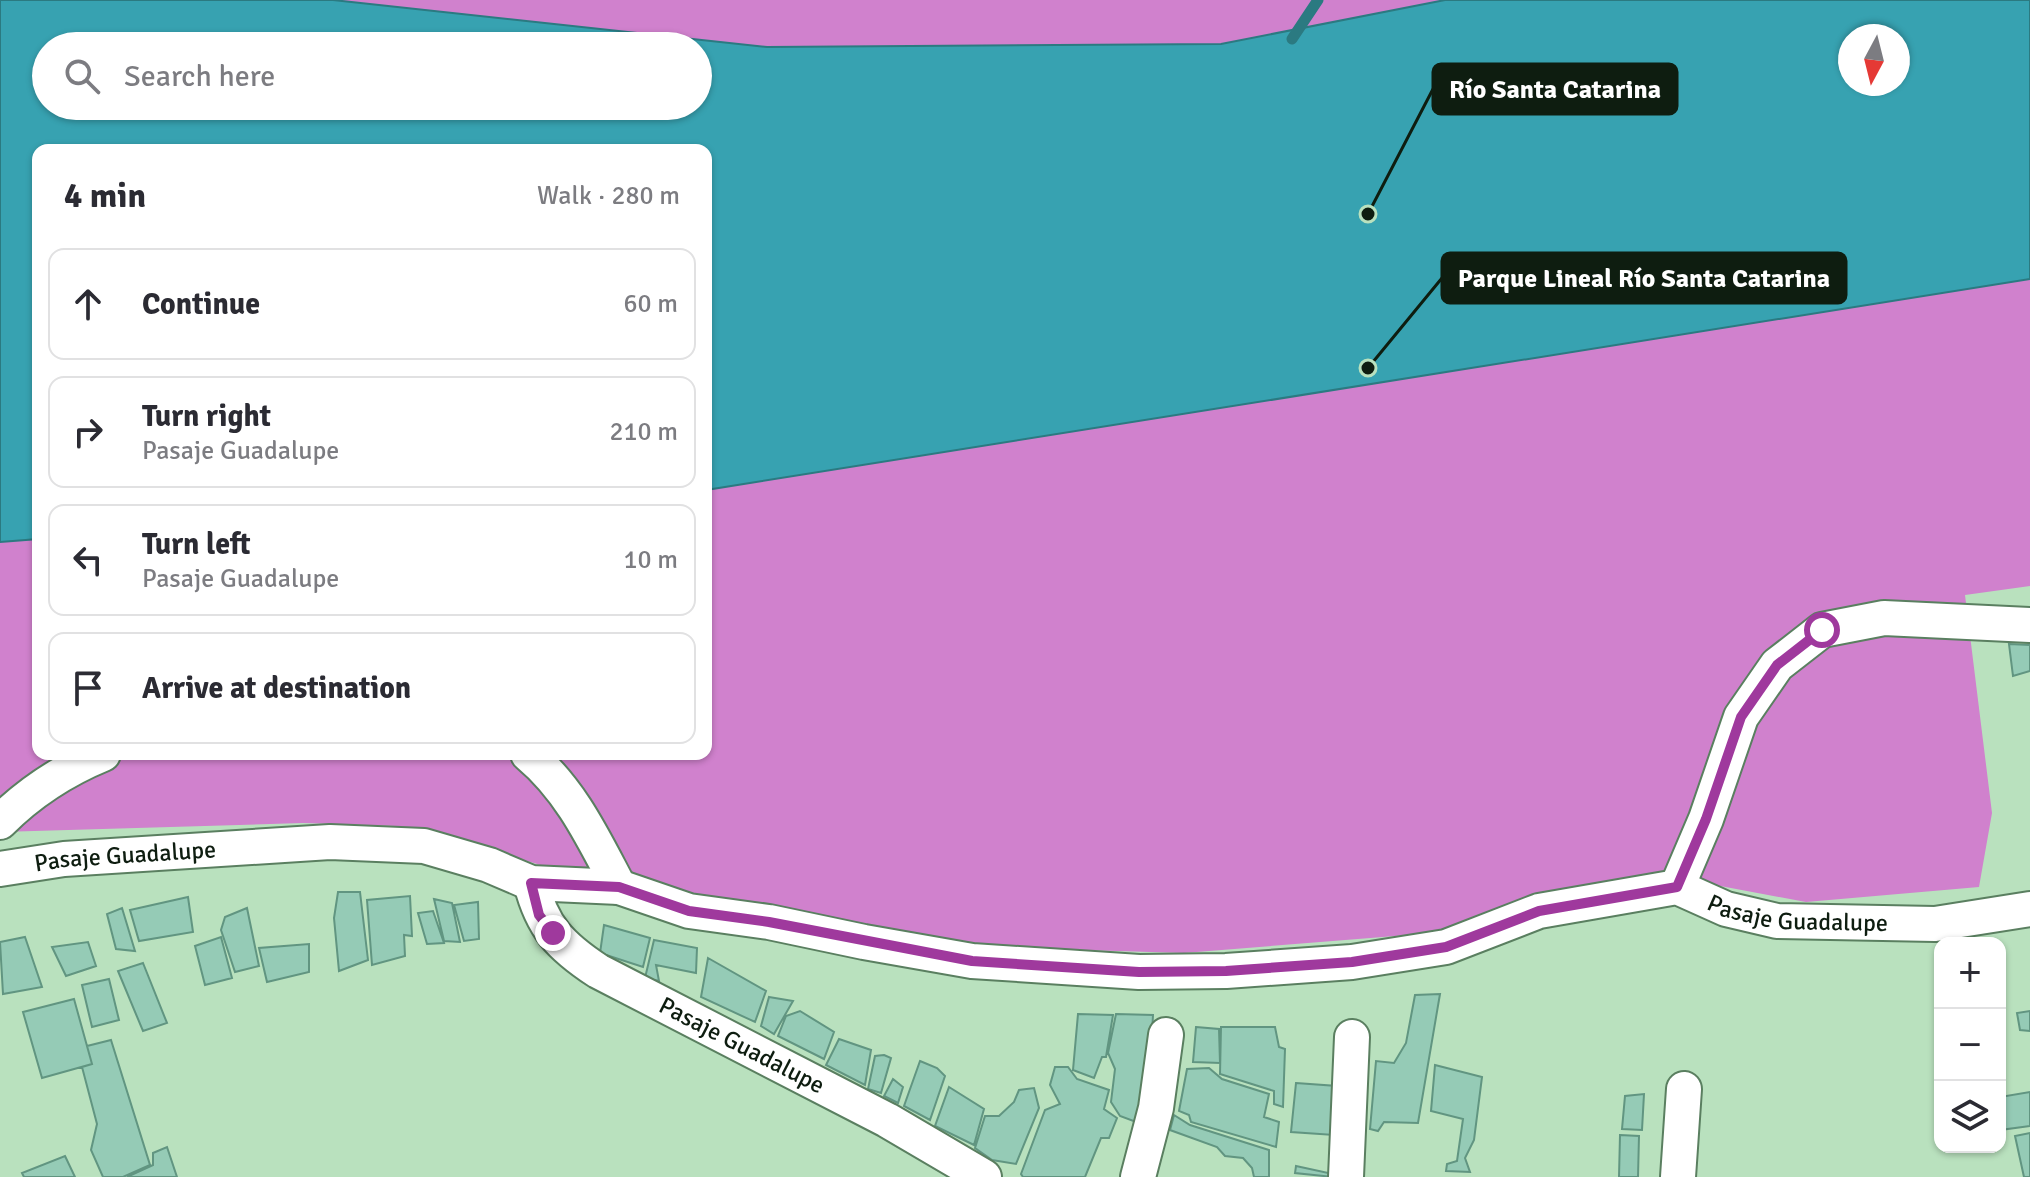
<!DOCTYPE html>
<meta charset="utf-8">
<style>
:root{--surface:#fff;--page:#f7f7f7;--text:#2b2b33;--muted:#7c7c81;--line:#e1e1e2}
body{margin:0;font-family:Signika,sans-serif;background:var(--page);color:var(--text)}
.controls{position:absolute;right:24px;bottom:24px;display:grid;overflow:hidden;border-radius:16px;box-shadow:0 2px 6px #0004}
.controls button{width:72px;height:72px;display:grid;place-items:center;padding:0;border:0;border-bottom:2px solid var(--line);background:var(--surface);color:var(--text);font:40px sans-serif}
.compass{position:absolute;left:1838px;top:24px;width:72px;height:72px;border-radius:50%;background:var(--surface);box-shadow:0 2px 6px #0004;rotate:187deg}
.stop{position:absolute;width:24px;height:24px;margin:-18px;border:6px solid #9f399d;border-radius:50%;background:#fff}
.stop.end{background:#9f399d;border-color:#fff;box-shadow:0 2px 8px #0008}
.list{margin:0;padding:0;list-style:none}
h2{display:flex;justify-content:space-between;align-items:center;height:104px;margin:0;padding:0 32px;font-size:34px}
h2 small{font-size:26px;font-weight:400;color:var(--muted)}
.list li{display:grid;grid-template-columns:52px 1fr auto;gap:24px;align-items:center;box-sizing:border-box;height:112px;margin:0 16px 16px;padding:0 16px;border:2px solid var(--line);border-radius:16px}
.list b{display:block;font-size:30px;white-space:nowrap}
.list p{margin:0;font-size:26px;white-space:nowrap;color:var(--muted)}
.list em{font-size:26px;font-style:normal;color:var(--muted)}
.icon{flex:none;width:44px;height:44px;fill:none;stroke:currentColor;stroke-width:2;stroke-linecap:round;stroke-linejoin:round}
.map{position:relative;flex:none;width:2030px;height:1177px;overflow:hidden}
.search{position:absolute;background:var(--surface);box-shadow:0 2px 6px #0004;left:32px;top:32px;width:680px;height:88px;display:flex;align-items:center;gap:20px;box-sizing:border-box;padding:0 28px;border-radius:44px;color:var(--muted);font-size:30px}
.panel{position:absolute;background:var(--surface);box-shadow:0 2px 6px #0004;left:32px;top:144px;width:680px;height:616px;border-radius:16px}
.map>svg:first-child{display:block}
.green{fill:#d081cd;fill-rule:evenodd}
.water{fill:#37a2b1;stroke:#2b7a81;stroke-width:2;fill-rule:evenodd}
.lines{fill:none;stroke-linecap:round;stroke-linejoin:round}
.stream{stroke:#2b7a81;stroke-width:11}
.building{fill:#95cbb6;stroke:#619581;stroke-width:2}
.minor-casing{stroke:#5a7f60;stroke-width:38}
.minor{stroke:#fff;stroke-width:34}
.route{stroke:#9f399d;stroke-width:10}
.labels{text-anchor:middle;stroke-width:8;stroke-linejoin:round;paint-order:stroke}
.street-label{font-size:24px;fill:#0e1d10;stroke:#b9e1be}
.leader{fill:none;stroke:#0e1d10;stroke-width:3}
.callout-dot{fill:#0e1d10;stroke:#b9e1be;stroke-width:3}
.callout{fill:#0e1d10;stroke:#0e1d10;stroke-width:3}
.callout-label{font-size:26px;text-anchor:middle;font-weight:bold;fill:#fff}
</style>
<div class="map">
<svg width="2030" height="1177" viewBox="0 0 2030 1177">
<rect width="100%" height="100%" fill="#b9e1be"/>
<path class="green" d="M 0,0 L 2030,0 L 2030,586 L 1965,595 L 1992,813 L 1979,887 L 1806,902 L 1662,875 L 1560,890 L 1433,933 L 1184,953 L 984,947 L 592,881 L 459,840 L 396,826 L 303,823 L 0,832 ZM 1850,36 L 1898,36 L 1898,84 L 1850,84 ZM 46,46 L 698,46 L 698,106 L 46,106 ZM 38,150 L 706,150 L 706,754 L 38,754 Z"/>
<path class="water" d="M 0,0 L 333,0 L 767,47 L 1221,44 L 1445,0 L 2030,0 L 2030,279 L 706,490 L 706,150 L 38,150 L 38,539 L 0,542 ZM 1850,36 L 1898,36 L 1898,84 L 1850,84 ZM 46,46 L 698,46 L 698,106 L 46,106 Z"/>
<g class="lines">
<path class="stream" d="M 1292,39 L 1318,0"/>
</g>
<path class="building" d="M 2009,644 L 2030,645 L 2030,671 L 2013,676 Z
M 338,892 L 360,892 L 368,960 L 339,971 L 334,918 Z
M 410,896 L 412,936 L 404,935 L 405,956 L 372,965 L 367,900 Z
M 188,897 L 193,932 L 139,941 L 130,910 Z
M 434,899 L 452,903 L 460,942 L 444,941 Z
M 478,902 L 479,939 L 464,941 L 454,905 Z
M 122,908 L 135,951 L 116,949 L 107,914 Z
M 247,908 L 259,966 L 235,972 L 221,930 L 225,917 Z
M 433,911 L 444,943 L 427,944 L 418,913 Z
M 604,925 L 650,938 L 643,967 L 600,953 Z
M 25,937 L 42,987 L 3,994 L 0,942 Z
M 221,937 L 232,978 L 205,985 L 195,946 Z
M 654,940 L 697,948 L 696,973 L 656,965 L 659,981 L 645,978 Z
M 88,942 L 96,966 L 66,976 L 52,947 Z
M 309,944 L 309,972 L 267,982 L 259,948 Z
M 708,958 L 766,991 L 755,1022 L 701,997 Z
M 143,963 L 167,1023 L 143,1031 L 118,971 Z
M 109,979 L 119,1020 L 92,1027 L 82,985 Z
M 1440,994 L 1418,1123 L 1384,1122 L 1378,1131 L 1370,1129 L 1376,1061 L 1394,1063 L 1406,1043 L 1415,995 Z
M 769,997 L 793,1001 L 774,1034 L 761,1026 Z
M 74,999 L 92,1064 L 42,1078 L 23,1012 Z
M 800,1011 L 834,1032 L 824,1059 L 778,1036 L 786,1016 Z
M 2030,1011 L 2030,1031 L 2020,1030 L 2017,1013 Z
M 1078,1014 L 1113,1015 L 1106,1057 L 1102,1057 L 1094,1078 L 1073,1070 Z
M 1116,1014 L 1153,1015 L 1147,1126 L 1120,1116 L 1111,1102 L 1115,1069 L 1108,1053 Z
M 1196,1027 L 1219,1029 L 1220,1063 L 1193,1062 Z
M 1221,1027 L 1275,1027 L 1279,1047 L 1285,1049 L 1283,1107 L 1274,1104 L 1274,1091 L 1220,1074 Z
M 839,1039 L 871,1050 L 865,1085 L 826,1065 Z
M 111,1040 L 150,1165 L 123,1177 L 103,1177 L 91,1150 L 97,1124 L 82,1067 L 92,1064 L 87,1046 Z
M 884,1055 L 891,1058 L 881,1093 L 868,1089 L 875,1056 Z
M 920,1061 L 937,1068 L 945,1076 L 930,1120 L 904,1106 Z
M 1435,1065 L 1482,1077 L 1474,1140 L 1465,1158 L 1470,1172 L 1446,1171 L 1447,1164 L 1457,1161 L 1463,1119 L 1431,1111 Z
M 1055,1067 L 1068,1067 L 1077,1079 L 1109,1090 L 1104,1109 L 1117,1118 L 1109,1138 L 1101,1138 L 1085,1177 L 1023,1177 L 1021,1174 L 1045,1110 L 1060,1104 L 1050,1085 Z
M 1209,1068 L 1222,1079 L 1269,1094 L 1264,1117 L 1279,1122 L 1276,1147 L 1191,1122 L 1189,1115 L 1179,1111 L 1187,1069 Z
M 893,1079 L 903,1087 L 898,1103 L 884,1096 Z
M 1296,1083 L 1337,1086 L 1334,1135 L 1291,1132 Z
M 949,1087 L 984,1109 L 974,1145 L 935,1126 Z
M 1034,1088 L 1039,1108 L 1016,1164 L 992,1160 L 975,1148 L 985,1116 L 999,1116 L 1014,1102 L 1019,1090 Z
M 2030,1092 L 2030,1126 L 2000,1130 L 2000,1097 Z
M 1644,1094 L 1642,1130 L 1622,1129 L 1625,1096 Z
M 1174,1115 L 1190,1125 L 1269,1150 L 1269,1177 L 1254,1177 L 1252,1168 L 1243,1158 L 1225,1156 L 1217,1147 L 1170,1130 Z
M 2030,1133 L 2030,1177 L 2024,1177 L 2015,1136 Z
M 1620,1135 L 1639,1136 L 1638,1177 L 1619,1177 Z
M 167,1147 L 177,1177 L 127,1177 L 153,1165 L 153,1153 Z
M 65,1156 L 75,1177 L 24,1177 L 22,1173 Z
M 1296,1166 L 1333,1174 L 1333,1177 L 1295,1173 Z"/>
<g class="lines">
<g class="minor-casing">
<g id="minor">
<path d="M 528,754 C 571,790 593,838 619,887"/>
<path d="M 0,822 C 29,793 64,770 103,754"/>
<path id="s1" d="M 0,869 L 64,859 L 330,842 L 424,846 L 489,865 L 531,883 L 619,887 L 689,911 L 769,922 L 864,942 L 972,961 L 1139,972 L 1226,971 L 1352,962 L 1446,947 L 1539,911 L 1677,887 L 1726,909 L 1777,921 L 1935,924 L 2030,909"/>
<path id="s2" d="M 531,883 C 542,927 560,946 598,971 L 887,1120 L 984,1177"/>
<path d="M 1677,887 L 1706,819 L 1741,717 L 1777,665 L 1822,630 L 1884,618 L 2030,625"/>
<path d="M 1138,1177 L 1156,1108 L 1166,1035"/>
<path d="M 1346,1177 L 1352,1037"/>
<path d="M 1678,1177 L 1684,1089"/>
</g>
</g>
<use href="#minor" class="minor"/>
</g>
<g class="lines">
<path class="route" d="M 553,933 L 539,915 L 531,883 L 619,887 L 689,911 L 769,922 L 972,961 L 1139,972 L 1226,971 L 1352,962 L 1446,947 L 1539,911 L 1677,887 L 1706,819 L 1741,717 L 1777,665 L 1822,630"/>
</g>
<g class="labels">
<g class="street-label">
<text dy="8" stroke="none"><textPath href="#s1" startOffset="126">Pasaje Guadalupe</textPath></text>
<text dy="8" stroke="none"><textPath href="#s1" startOffset="1830">Pasaje Guadalupe</textPath></text>
<text dy="8" stroke="none"><textPath href="#s2" startOffset="276">Pasaje Guadalupe</textPath></text>
</g>
</g>
<path class="leader" d="M1368 214L1433 89M1368 368L1442 278"/>
<g class="callout-dot">
<circle cx="1368" cy="214" r="8"/>
<circle cx="1368" cy="368" r="8"/>
</g>
<g class="callout">
<rect x="1433" y="64" width="244" height="50" rx="8"/>
<rect x="1442" y="253" width="404" height="50" rx="8"/>
</g>
<g class="callout-label">
<text x="1555" y="98">Río Santa Catarina</text>
<text x="1644" y="287">Parque Lineal Río Santa Catarina</text>
</g>
</svg>
<div class="controls">
<button>+</button>
<button>−</button>
<button><svg class="icon" aria-label="layers" viewBox="0 0 24 24"><path d="M12 4l9 5-9 5-9-5zM3 14l9 5 9-5"/></svg></button>
</div>
<svg class="compass" viewBox="-18 -18 36 36"><path d="M0-13l5 13h-10z" fill="#e53935"/><path d="M0 13l5-13h-10z" fill="#7c7c81"/></svg>
<div class="stop" style="left:1822px;top:630px"></div>
<div class="stop end" style="left:553px;top:933px"></div>
<div class="search"><svg class="icon" aria-label="search" viewBox="0 0 24 24"><circle cx="10" cy="10" r="6"/><path d="M15 15l6 6"/></svg>Search here</div>
<section class="panel">
<h2>4 min<small>Walk · 280 m</small></h2>
<ul class="list">
<li><svg class="icon" aria-label="ahead" viewBox="0 0 24 24"><path d="M12 20V5M6 11l6-6 6 6"/></svg><div><b>Continue</b></div><em>60 m</em></li>
<li><svg class="icon" aria-label="right" viewBox="0 0 24 24"><path d="M7 20v-9h11M14 6l5 5-5 5"/></svg><div><b>Turn right</b><p>Pasaje Guadalupe</p></div><em>210 m</em></li>
<li><svg class="icon" aria-label="left" viewBox="0 0 24 24"><path d="M17 20v-9H6M10 6l-5 5 5 5"/></svg><div><b>Turn left</b><p>Pasaje Guadalupe</p></div><em>10 m</em></li>
<li><svg class="icon" aria-label="arrive" viewBox="0 0 24 24"><path d="M6 21V4h12l-3 4 3 4H6"/></svg><div><b>Arrive at destination</b></div></li>
</ul>
</section>
</div>
